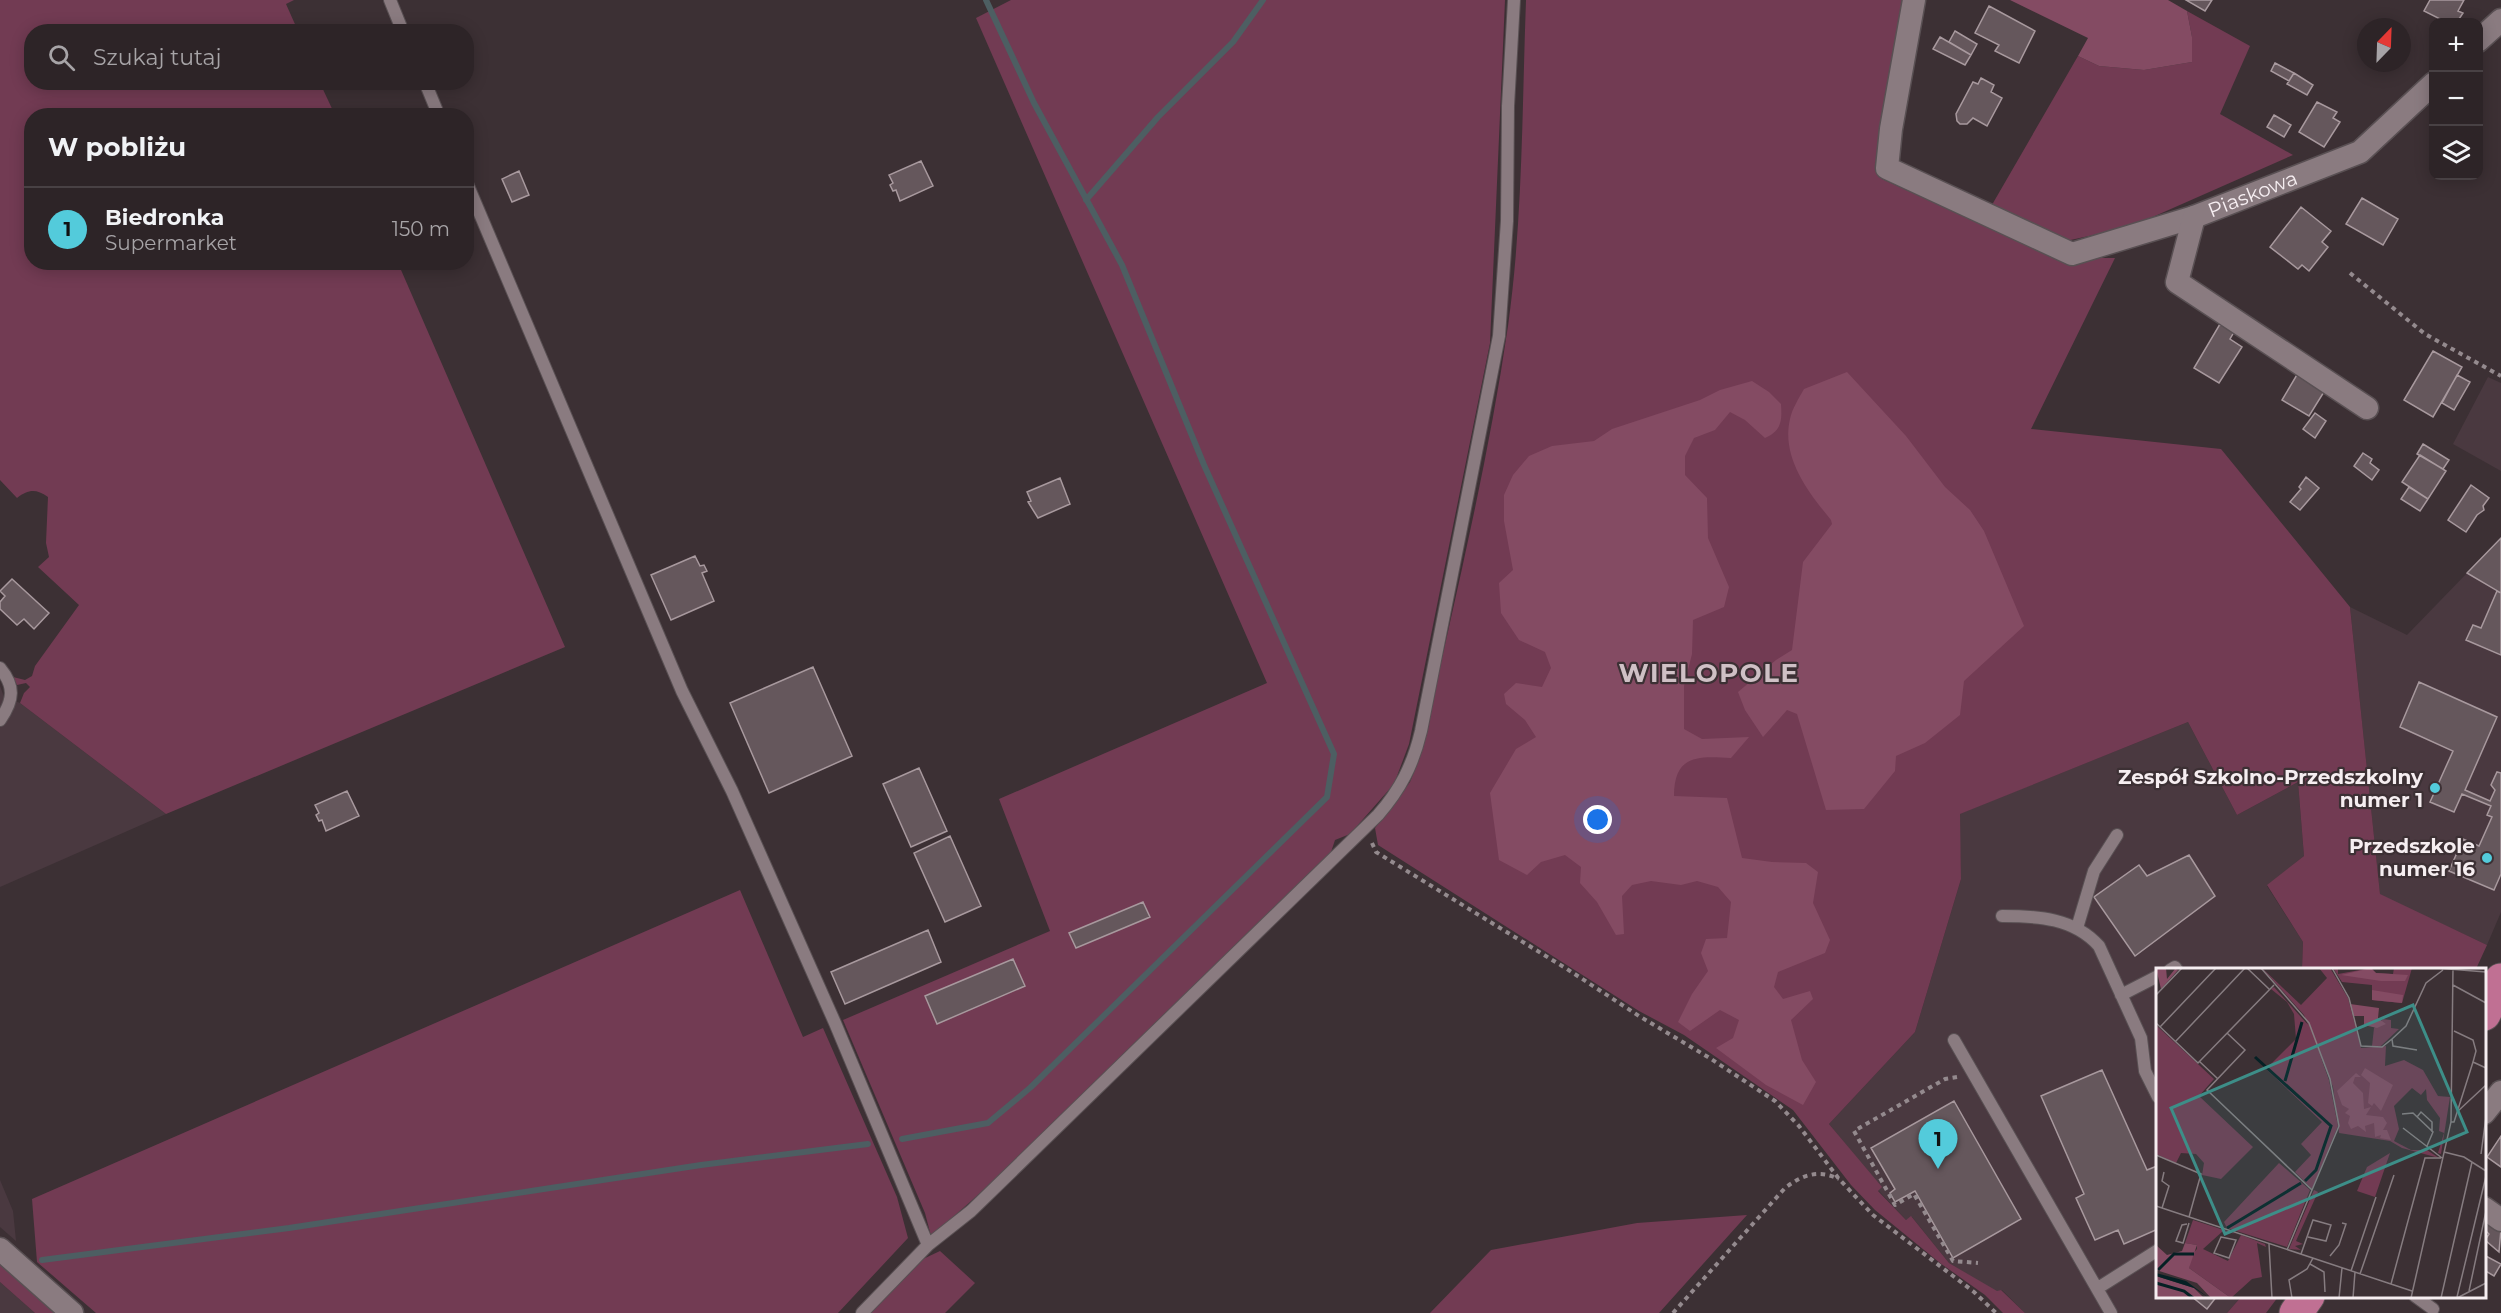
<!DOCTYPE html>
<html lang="pl">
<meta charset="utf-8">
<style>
:root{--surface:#2d2427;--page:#393033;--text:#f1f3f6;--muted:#a7a4a7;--line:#484144;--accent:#53cbdb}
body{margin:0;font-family:Montserrat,sans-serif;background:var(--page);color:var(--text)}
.controls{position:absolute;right:18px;top:18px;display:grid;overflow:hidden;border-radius:12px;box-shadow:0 3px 15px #0003}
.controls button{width:54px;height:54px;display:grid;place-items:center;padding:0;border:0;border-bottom:2px solid var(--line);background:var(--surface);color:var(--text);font:30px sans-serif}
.compass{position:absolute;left:2357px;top:18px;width:54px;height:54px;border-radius:50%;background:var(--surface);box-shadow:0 3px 15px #0003;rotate:23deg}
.you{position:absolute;left:1598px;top:820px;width:21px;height:21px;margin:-15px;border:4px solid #fff;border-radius:50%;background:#1a73e8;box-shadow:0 0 0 9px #1a73e833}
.badge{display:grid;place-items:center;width:39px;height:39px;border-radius:50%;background:var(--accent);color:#111;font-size:20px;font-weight:700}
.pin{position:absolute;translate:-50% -50px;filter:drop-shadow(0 2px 3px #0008)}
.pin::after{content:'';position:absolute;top:32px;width:21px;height:18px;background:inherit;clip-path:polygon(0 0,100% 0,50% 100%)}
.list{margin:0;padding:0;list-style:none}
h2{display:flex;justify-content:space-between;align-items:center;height:78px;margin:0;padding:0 24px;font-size:26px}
h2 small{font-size:20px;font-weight:400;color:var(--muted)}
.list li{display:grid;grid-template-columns:39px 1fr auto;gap:18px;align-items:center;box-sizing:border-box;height:84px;padding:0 24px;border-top:2px solid var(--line)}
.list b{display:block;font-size:22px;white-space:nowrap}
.list p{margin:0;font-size:20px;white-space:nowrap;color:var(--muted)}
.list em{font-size:20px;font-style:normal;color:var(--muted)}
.icon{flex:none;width:33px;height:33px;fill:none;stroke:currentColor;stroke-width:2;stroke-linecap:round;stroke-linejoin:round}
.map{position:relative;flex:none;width:2501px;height:1313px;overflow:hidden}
.search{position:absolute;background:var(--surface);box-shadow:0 3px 15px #0003;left:24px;top:24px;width:450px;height:66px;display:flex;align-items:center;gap:15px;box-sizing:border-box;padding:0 21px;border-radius:24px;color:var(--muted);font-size:22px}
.panel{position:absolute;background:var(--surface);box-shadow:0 3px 15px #0003;left:24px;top:108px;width:450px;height:162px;border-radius:24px}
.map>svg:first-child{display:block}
.built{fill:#4a3940}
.green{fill:#723b53}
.forest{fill:#844b63}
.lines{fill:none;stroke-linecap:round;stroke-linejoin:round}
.stream{stroke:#4d5e62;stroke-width:6}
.building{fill:#65575c;stroke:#a8999e;stroke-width:1.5}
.service-casing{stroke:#595053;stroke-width:14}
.minor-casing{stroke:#595053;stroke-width:25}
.primary-casing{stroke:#595053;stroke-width:35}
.path{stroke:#948a8e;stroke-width:4;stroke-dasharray:4.5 4.5;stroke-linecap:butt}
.service{stroke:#8a7b80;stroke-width:12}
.minor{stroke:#8a7b80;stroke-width:22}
.primary{stroke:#c07093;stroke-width:33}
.poi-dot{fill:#53cbdb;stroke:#3c3034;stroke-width:2}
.labels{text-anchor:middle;stroke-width:4.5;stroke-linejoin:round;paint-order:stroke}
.street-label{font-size:20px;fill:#f6eef1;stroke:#3c3034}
.poi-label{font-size:20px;font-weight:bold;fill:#f6eef1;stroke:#3c3034;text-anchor:end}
.district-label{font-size:26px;font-weight:bold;letter-spacing:1.5px;fill:#cfc0c5;stroke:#3c3034}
.inset-river{fill:none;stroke:#052024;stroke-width:3}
.inset-road{fill:none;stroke:#867c80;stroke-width:1.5}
.view{fill:#3d8e88;fill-opacity:0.15;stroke:#3d8e88;stroke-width:3}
.inset-edge{fill:none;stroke:#f6eef1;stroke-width:3}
</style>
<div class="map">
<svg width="2501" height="1313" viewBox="0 0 2501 1313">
<rect width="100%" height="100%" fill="#3c3034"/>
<path class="built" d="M 2488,377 L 2501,383 L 2501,471 L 2453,444 Z
M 2501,538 L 2501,912 L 2487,945 L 2380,895 L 2350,607 L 2407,635 Z
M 0,686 L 4,697 L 20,703 L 166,814 L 0,887 Z
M 2188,722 L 2237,815 L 2298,782 L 2304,856 L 2267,886 L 2303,942 L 2302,969 L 2158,970 L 2158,1296 L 2241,1297 L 2227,1313 L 2025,1313 L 2002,1290 L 1997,1292 L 1949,1263 L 1912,1217 L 1906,1220 L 1878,1190 L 1881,1187 L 1829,1124 L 1915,1032 L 1961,879 L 1959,814 Z
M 0,1180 L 13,1211 L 16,1241 L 0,1227 Z
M 0,1282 L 35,1313 L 0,1313 Z"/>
<path class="green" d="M 0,0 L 294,0 L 286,4 L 298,31 L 32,32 L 32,82 L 320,83 L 335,115 L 32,116 L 32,262 L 398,263 L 565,647 L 166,814 L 20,703 L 24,693 L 30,687 L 26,683 L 17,685 L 13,677 L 25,680 L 32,676 L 35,666 L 79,605 L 38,567 L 49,557 L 46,543 L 48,497 C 36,489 29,489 17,498 L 0,480 Z
M 1011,0 L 1505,0 L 1490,343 L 1409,744 L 1394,784 L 1350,834 L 1335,840 L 1331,852 C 1200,981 1071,1116 931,1236 L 925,1213 L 843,1020 L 1050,931 L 999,799 L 1267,683 L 976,18 Z
M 1526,0 L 1902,0 L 1890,80 L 1882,179 L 2057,258 L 2115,258 L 2031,429 L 2221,449 L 2350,607 L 2380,894 L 2487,945 L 2476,969 L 2302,969 L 2303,942 L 2267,885 L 2304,856 L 2298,782 L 2237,815 L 2188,722 L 1960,814 L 1961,879 L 1915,1032 L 1829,1124 L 1882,1187 L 1878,1191 L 1906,1220 L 1911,1216 L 1949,1263 L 1997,1291 L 2001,1290 L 2025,1313 L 2003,1313 L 1985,1295 L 1940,1263 L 1875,1210 L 1851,1185 L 1793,1110 L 1684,1035 L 1639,1011 L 1378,845 L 1375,828 L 1410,782 L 1420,757 C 1451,614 1487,471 1508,326 C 1523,219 1522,108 1526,0 Z
M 2187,11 L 2250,46 L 2220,114 L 2293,155 L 2130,227 L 2066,241 L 1989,210 L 2078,56 L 2099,66 L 2144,70 L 2192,62 L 2192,37 Z
M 740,890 L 803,1037 L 823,1028 L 897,1197 L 908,1238 L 838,1313 L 96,1313 L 37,1262 L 32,1199 Z
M 1747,1215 L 1659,1313 L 1430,1313 L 1491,1250 L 1637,1223 Z
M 940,1251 L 975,1283 L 945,1313 L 869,1313 L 923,1259 Z
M 0,1264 L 56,1313 L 35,1313 L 0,1282 Z
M 2241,1297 L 2241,1296 L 2278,1297 L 2266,1313 L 2227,1313 Z"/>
<path class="forest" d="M 2010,0 L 2168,0 L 2187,11 L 2192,37 L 2192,62 L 2144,70 L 2099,66 L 2078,56 L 2088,38 Z
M 1847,372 L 1906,436 L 1945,487 L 1970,510 L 1984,531 L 2024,626 L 1964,681 L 1960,715 L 1925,743 L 1896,756 L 1895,771 L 1864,809 L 1826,810 L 1797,714 L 1787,710 L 1763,737 L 1745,710 L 1738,692 L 1776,660 L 1792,650 L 1803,562 L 1832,524 L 1831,520 C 1808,492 1781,457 1790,419 C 1792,409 1799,398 1804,389 Z
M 1752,381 L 1769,392 L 1781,404 C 1782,421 1782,430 1765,438 L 1745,420 L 1730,412 L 1715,430 L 1694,438 L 1685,456 L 1685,475 L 1707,498 L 1708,538 L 1729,587 L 1724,607 L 1693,620 L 1692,654 L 1684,686 L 1684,729 L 1702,739 L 1749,737 L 1731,758 C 1699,756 1674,754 1674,796 L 1727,798 L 1742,858 L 1772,862 L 1806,863 L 1818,872 L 1813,903 L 1830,940 L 1825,953 L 1778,972 L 1774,987 L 1783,999 L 1810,991 L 1813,999 L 1791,1020 L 1802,1060 L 1816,1082 L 1803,1105 L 1766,1085 L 1716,1048 L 1733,1038 L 1739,1020 L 1720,1010 L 1690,1031 L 1678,1022 L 1692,994 L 1708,971 L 1701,953 L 1706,939 L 1727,938 L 1731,902 L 1718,887 L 1697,881 L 1681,885 L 1651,881 L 1632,885 L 1622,896 L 1624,934 L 1616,935 L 1597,902 L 1580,883 L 1581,867 L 1565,855 L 1541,862 L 1527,875 L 1499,860 L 1490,793 L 1516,749 L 1536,737 L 1525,720 L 1506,704 L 1504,694 L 1516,683 L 1542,687 L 1551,668 L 1545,652 L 1519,640 L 1501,613 L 1499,583 L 1513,570 L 1504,521 L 1504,495 L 1513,475 L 1529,456 L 1552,446 L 1594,441 L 1612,429 L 1700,400 L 1720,390 Z"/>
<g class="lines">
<path class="stream" d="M 1086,200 L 1158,117 L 1233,42 L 1263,0
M 902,1139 L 988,1123 L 1031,1087 L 1327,797 L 1334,754 L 1204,465 L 1122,265 L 1034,103 L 986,0
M 42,1260 L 289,1228 L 701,1165 L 868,1144"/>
</g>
<path class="building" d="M 2186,0 L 2212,0 L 2205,11 Z
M 2430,0 L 2464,0 L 2458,11 L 2463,13 L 2457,22 L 2446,22 L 2424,11 Z
M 1989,6 L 2035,31 L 2019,63 L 1995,51 L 1999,45 L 1975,33 Z
M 1955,31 L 1977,44 L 1971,55 L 1949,42 Z
M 1940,37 L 1971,55 L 1965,65 L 1933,49 Z
M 2275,63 L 2294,73 L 2289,81 L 2271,71 Z
M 2294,73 L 2313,85 L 2307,95 L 2287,84 Z
M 1981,78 L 1994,85 L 1991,92 L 2002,98 L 1987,126 L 1973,118 L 1967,124 L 1960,124 L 1957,121 L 1956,114 L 1973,82 L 1978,84 Z
M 2317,102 L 2337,112 L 2333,118 L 2340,122 L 2324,147 L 2299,132 Z
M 2274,115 L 2291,125 L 2284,137 L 2267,127 Z
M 921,161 L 933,186 L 900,201 L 896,190 L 893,191 L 890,185 L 893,183 L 889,175 Z
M 519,171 L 529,195 L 512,202 L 502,179 Z
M 2362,198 L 2398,219 L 2383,245 L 2346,224 Z
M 2301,207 L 2331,231 L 2322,242 L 2328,247 L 2309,271 L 2302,265 L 2298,269 L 2270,247 Z
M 2220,324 L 2234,332 L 2230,339 L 2242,347 L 2219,383 L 2194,368 Z
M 2433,351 L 2462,367 L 2433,417 L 2404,400 Z
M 2298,373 L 2327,387 L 2309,416 L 2282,400 Z
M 2457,375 L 2470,382 L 2454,410 L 2442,403 Z
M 2315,413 L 2326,421 L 2315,438 L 2303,429 Z
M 2423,444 L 2449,460 L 2443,469 L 2417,454 Z
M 2363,453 L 2372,459 L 2370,463 L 2379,470 L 2372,480 L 2354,466 Z
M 2420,455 L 2446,471 L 2428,499 L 2402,482 Z
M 2306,477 L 2319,488 L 2300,510 L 2290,502 L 2301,489 L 2299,487 Z
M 1060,478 L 1070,504 L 1038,518 L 1028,502 L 1031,501 L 1027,492 Z
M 2471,485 L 2489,498 L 2483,506 L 2484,510 L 2477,515 L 2466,532 L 2448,520 Z
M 2409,487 L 2428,499 L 2420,511 L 2401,499 Z
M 2501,538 L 2501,593 L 2467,573 Z
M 695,556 L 700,566 L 704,565 L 707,571 L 702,573 L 714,601 L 671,620 L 651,575 Z
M 12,579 L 49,613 L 34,629 L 24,619 L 17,625 L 0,609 L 0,602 L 5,596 L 0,591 Z
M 2497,591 L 2501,593 L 2501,655 L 2466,640 L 2473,625 L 2481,628 Z
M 813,667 L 852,756 L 769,793 L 730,703 Z
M 2419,682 L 2497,717 L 2465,790 L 2490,801 L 2495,790 L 2491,785 L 2497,772 L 2501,773 L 2501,874 L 2494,890 L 2449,871 L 2463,839 L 2479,846 L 2492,817 L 2487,815 L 2491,806 L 2462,794 L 2454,812 L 2430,802 L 2453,751 L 2400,727 Z
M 919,768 L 947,831 L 911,847 L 883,784 Z
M 347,791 L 359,816 L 326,831 L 322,820 L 319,821 L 316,815 L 319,813 L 315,805 Z
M 950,836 L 981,906 L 945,922 L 914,853 Z
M 2189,855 L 2215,896 L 2135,956 L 2094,897 L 2139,865 L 2147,876 Z
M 1143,902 L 1150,917 L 1076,948 L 1069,933 Z
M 928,930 L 941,962 L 845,1004 L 831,972 Z
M 1013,959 L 1025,986 L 937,1024 L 925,996 Z
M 2102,1070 L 2147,1170 L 2157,1166 L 2158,1168 L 2158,1229 L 2124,1244 L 2118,1230 L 2095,1240 L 2076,1198 L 2084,1194 L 2041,1096 Z
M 1954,1101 L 2021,1219 L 1953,1258 L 1915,1191 L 1895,1202 L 1890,1193 L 1895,1189 L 1871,1148 Z
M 2501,1136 L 2501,1167 L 2487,1157 Z
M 2490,1221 L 2501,1229 L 2499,1252 L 2485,1240 L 2489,1234 L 2484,1229 Z
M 2484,1255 L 2501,1264 L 2494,1276 L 2484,1270 Z
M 2191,1296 L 2217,1296 L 2207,1309 Z"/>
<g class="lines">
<g class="service-casing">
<path id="service" d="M 390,0 L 403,32
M 425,82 L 439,116
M 466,181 L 682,691 L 732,791 L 835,1023 L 928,1245 L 862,1313
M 0,668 C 15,686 14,700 0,720
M 2002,916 C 2038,916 2074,918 2099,946 L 2141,1038 L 2145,1071 L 2158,1097
M 2077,928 L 2094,871 L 2117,835
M 2170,970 L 2175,967 L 2177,970
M 2121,995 L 2158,976
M 1954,1040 L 2111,1313
M 928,1245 L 971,1211 L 1378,815 C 1400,790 1413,765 1421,731 L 1499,336 L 1507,221 L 1508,106 L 1514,0
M 2098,1288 L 2158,1250
M 2415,1296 L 2433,1309"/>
</g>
<g class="minor-casing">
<g id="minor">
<path d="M 1914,0 L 1891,129 L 1887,168 L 2072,254 L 2194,217"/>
<path d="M 2478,41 L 2501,20"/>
<path id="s1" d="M 2367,408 L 2177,282 L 2194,217 L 2360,152 L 2434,83"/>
<path d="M 2484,1113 L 2501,1092"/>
<path d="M 2484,1208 L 2501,1220"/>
<path d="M 0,1249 L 72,1313"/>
</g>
</g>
<g class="primary-casing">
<path id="primary" d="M 2484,1014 L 2501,980
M 2296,1313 L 2308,1296"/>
</g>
<path class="path" d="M 2350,273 L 2425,334 L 2501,376
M 1372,843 L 1376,852 L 1567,969 L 1639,1016 L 1708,1057 L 1775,1101 L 1799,1126 L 1839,1179 L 1873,1215 L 1974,1292 L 1996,1313
M 1957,1077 L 1945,1079 L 1854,1131 L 1895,1205 L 1914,1194 L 1953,1261 L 1978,1263
M 1673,1313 L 1785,1188 C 1802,1175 1818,1169 1839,1179"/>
<use href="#service" class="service"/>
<use href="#minor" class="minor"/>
<use href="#primary" class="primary"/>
</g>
<g class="poi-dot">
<circle cx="2435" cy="788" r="6"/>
<circle cx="2487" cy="858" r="6"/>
</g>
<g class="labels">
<g class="street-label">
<text dy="7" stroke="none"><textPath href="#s1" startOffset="358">Piaskowa</textPath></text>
</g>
<g class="poi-label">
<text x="2423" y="784">Zespół Szkolno-Przedszkolny<tspan x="2423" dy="23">numer 1</tspan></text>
<text x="2475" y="853">Przedszkole<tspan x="2475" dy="23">numer 16</tspan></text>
</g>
<g class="district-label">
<text x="1709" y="682">WIELOPOLE</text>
</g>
</g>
<g transform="translate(2156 968)">
<rect width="330" height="330" fill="#3c3034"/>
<path d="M 106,0 L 145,37 L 171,10 L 163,0 L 174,0 L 192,30 L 205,80 L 230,78 L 229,98 L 248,92 L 267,102 L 282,128 L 294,129 L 285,186 L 282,185 L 288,165 L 283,163 L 284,150 L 271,132 L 270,121 L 265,127 L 256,120 L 238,138 L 243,161 L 238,173 L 255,182 L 271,182 L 283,190 L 246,180 L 234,173 L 183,165 L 177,119 L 148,47 ZM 177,0 L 182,0 L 182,6 L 215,0 L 220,5 L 237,6 L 238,0 L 256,0 L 246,35 L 216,32 L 216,17 L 186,14 ZM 118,19 L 154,59 L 173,112 L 182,158 L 156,221 L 139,204 L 155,187 L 145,176 L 166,154 L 110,101 L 140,71 L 138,46 L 131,34 L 115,21 ZM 227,51 L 235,52 L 235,60 L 243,61 L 225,78 L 216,78 L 218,60 ZM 0,57 L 58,111 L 43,128 L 97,179 L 65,211 L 46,207 L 48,195 L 40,186 L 25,185 L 20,195 L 0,186 ZM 234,185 L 219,229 L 201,223 L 211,199 ZM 123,195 L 154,222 L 131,279 L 71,260 L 68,254 ZM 158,222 L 162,224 L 140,273 L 147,276 L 139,278 L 145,282 L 133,281 ZM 37,252 L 80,266 L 67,263 L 47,281 L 72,293 L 85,267 L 109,276 L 110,279 L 101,275 L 106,309 L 96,311 L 75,330 L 33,300 L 35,287 L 41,281 L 41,277 L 29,275 Z" fill="#723b53"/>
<path d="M 0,0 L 10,0 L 11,11 L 19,1 L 22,2 L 5,21 ZM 215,0 L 220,5 L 252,7 L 249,13 L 225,13 L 185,7 ZM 216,22 L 247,27 L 246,35 L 216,32 ZM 194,36 L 223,40 L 222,50 L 230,56 L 221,60 L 208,57 L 208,48 L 197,48 ZM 209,100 L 237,117 L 225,143 L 218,135 L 216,138 L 212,135 L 214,115 L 205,107 ZM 200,105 L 205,109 L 199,109 L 197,115 L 207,125 L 208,141 L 215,139 L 210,147 L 227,149 L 231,155 L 227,162 L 231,162 L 235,172 L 224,170 L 225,167 L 219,169 L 218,155 L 209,158 L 210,164 L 202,158 L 195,161 L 192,155 L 194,148 L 189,145 L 193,141 L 186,137 L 181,123 ZM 29,275 L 41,277 L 33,300 L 75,330 L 55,330 L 41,315 L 0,302 L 0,277 L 11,287 L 26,283 ZM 0,308 L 38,320 L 48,330 L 0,330 Z" fill="#844b63"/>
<path d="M 0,305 L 30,313 L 53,330 L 38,320 L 0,308 Z" fill="#052024"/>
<path class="inset-river" d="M 99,89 L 175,158 L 160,202 L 149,213M 129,113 L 146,54M 71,260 L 145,215M 2,302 L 18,286 L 38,286M 0,315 L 28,323 L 37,330"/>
<path class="inset-road" d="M 91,0 L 113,21M 105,0 L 153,55 L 174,111 L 183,158 L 156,222M 176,0 L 193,30 L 205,78 L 226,79 L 236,71M 280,0 L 330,4M 297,17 L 330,35M 0,27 L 26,0M 0,55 L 42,95 L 118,17M 4,59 L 60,0M 298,63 L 317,72 L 320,83 L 317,94 L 330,100M 71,65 L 89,82 L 51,122 L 156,222 L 131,282M 19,74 L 89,0M 261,82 L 237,78 L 236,71 L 250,58 L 270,15 L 287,2M 43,93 L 62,111M 302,143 L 330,117M 246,146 L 257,145 L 277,164 L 271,178M 261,149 L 265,144 L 276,154 L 276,164M 295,154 L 298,154 L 317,94M 247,160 L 286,190M 288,184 L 308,189 L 330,203M 325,186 L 330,149M 0,187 L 45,206 L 33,249M 0,238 L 256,323M 6,240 L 13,218 L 6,213 L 8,204M 31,256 L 26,257 L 20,273 L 27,275 L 33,255M 65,269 L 80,272 L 73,290 L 58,285 ZM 113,276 L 116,330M 145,286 L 157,252 L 175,257 L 170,273 L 152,269M 174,288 L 183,277 L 190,256 L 186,255M 154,296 L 168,304 L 169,324M 195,303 L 220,229M 204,306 L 238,207M 235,316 L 269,190 L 285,190M 313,323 L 330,243M 301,329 L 330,208M 136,330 L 133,312 L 151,301 L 157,290M 183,330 L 186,300M 197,330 L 199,304M 255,330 L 295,154 L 297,0M 285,330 L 316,194M 301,330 L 330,315"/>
<path class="view" d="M 257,37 L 311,164 L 69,266 L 15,140 Z"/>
<rect width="330" height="330" class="inset-edge"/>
</g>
</svg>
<div class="controls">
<button>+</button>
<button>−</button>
<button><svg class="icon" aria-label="layers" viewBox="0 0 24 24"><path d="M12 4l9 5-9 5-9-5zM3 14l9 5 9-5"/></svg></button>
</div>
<svg class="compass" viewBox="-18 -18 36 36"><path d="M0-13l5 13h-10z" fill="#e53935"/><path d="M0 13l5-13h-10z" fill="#a7a4a7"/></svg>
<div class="you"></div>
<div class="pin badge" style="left:1938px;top:1169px">1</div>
<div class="search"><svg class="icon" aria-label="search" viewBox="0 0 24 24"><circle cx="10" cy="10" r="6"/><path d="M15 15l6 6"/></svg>Szukaj tutaj</div>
<section class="panel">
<h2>W pobliżu<small></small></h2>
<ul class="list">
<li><span class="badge">1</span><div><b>Biedronka</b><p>Supermarket</p></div><em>150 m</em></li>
</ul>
</section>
</div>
